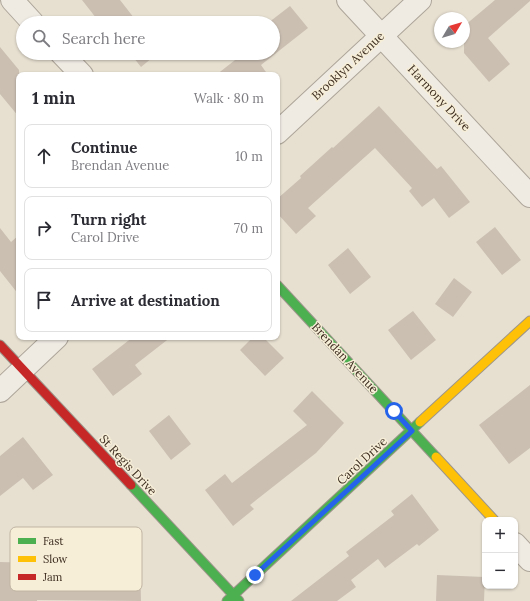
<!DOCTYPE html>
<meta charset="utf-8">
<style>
:root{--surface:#fff;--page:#f7f7f7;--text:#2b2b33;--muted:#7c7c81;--line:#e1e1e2}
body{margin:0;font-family:Lora,serif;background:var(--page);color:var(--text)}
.controls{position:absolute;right:12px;bottom:12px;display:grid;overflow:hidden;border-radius:8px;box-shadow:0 1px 3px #0004}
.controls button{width:36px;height:36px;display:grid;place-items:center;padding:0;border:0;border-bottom:1px solid var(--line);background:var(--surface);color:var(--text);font:20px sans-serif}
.compass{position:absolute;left:434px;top:12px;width:36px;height:36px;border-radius:50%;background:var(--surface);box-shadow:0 1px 3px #0004;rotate:52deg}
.stop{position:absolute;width:12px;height:12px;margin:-9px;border:3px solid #2563eb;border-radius:50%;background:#fff}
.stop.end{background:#2563eb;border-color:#fff;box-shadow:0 1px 4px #0008}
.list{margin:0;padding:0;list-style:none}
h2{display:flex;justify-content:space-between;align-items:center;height:52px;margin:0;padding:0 16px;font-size:17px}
h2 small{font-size:13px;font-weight:400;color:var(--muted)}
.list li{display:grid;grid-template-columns:26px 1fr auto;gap:12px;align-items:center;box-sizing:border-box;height:64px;margin:0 8px 8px;padding:0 8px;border:1px solid var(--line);border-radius:8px}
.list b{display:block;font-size:15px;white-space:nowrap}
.list p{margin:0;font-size:13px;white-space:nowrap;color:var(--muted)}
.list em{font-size:13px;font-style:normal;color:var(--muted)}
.icon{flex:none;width:22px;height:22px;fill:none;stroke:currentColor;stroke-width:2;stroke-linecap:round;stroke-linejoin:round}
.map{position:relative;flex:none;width:530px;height:601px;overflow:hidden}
.search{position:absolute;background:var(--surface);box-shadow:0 1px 3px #0004;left:16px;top:16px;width:264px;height:44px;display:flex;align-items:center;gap:10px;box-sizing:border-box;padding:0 14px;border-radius:22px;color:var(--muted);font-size:15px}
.panel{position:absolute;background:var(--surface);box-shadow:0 1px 3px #0004;left:16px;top:72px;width:264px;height:268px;border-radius:8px}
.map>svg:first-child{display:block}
.building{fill:#cbbfb2}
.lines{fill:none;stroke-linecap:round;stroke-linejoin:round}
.street-casing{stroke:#ada599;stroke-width:24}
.fast-casing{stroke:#9c958a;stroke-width:11}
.slow-casing{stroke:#9c958a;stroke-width:11}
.jam-casing{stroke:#9c958a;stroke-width:11}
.street{stroke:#efebe3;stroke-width:22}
.fast{stroke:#4caf50;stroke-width:9}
.slow{stroke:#ffc107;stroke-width:9}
.jam{stroke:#c62828;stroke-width:9}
.route{stroke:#2563eb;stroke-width:5}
.labels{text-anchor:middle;stroke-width:3;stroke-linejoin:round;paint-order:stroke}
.street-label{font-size:12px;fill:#3d2e20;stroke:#f7eed8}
.key{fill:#f7eed8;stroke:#bfb4a1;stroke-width:1}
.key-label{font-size:11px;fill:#3d2e20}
</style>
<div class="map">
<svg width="530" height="601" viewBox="0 0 530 601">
<rect width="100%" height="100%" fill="#e7e0d1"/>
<path class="building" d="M 82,0 L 120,0 L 138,23 L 100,23 Z
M 495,0 L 530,0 L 530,1 L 488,38 L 510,64 L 489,82 L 464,53 L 464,26 Z
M 290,6 L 308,28 L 261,65 L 268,75 L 216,75 L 244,53 L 273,53 L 273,23 L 268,23 Z
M 0,47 L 19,70 L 19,117 L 0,94 Z
M 130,53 L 158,53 L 141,67 Z
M 379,106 L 437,169 L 441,166 L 470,202 L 449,218 L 434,198 L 422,207 L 409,191 L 412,188 L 375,148 L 308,208 L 316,216 L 296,234 L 277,213 L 277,199 L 301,178 L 300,176 L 332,147 L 333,148 Z
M 495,227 L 521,260 L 502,275 L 476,242 Z
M 0,228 L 11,242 L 19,235 L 19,295 L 0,271 Z
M 348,248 L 371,277 L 350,294 L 328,265 Z
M 454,278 L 472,292 L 453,317 L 435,304 Z
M 413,311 L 436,340 L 411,360 L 388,330 Z
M 133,337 L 171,337 L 135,365 L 142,374 L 113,396 L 92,369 Z
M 253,337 L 263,337 L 284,358 L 265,376 L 240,350 Z
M 530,385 L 530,448 L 509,464 L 479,425 Z
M 312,391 L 344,423 L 316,453 L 250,505 L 254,509 L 233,526 L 205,490 L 225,474 L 232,483 L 307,425 L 293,411 Z
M 169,415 L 191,444 L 171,460 L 149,431 Z
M 23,437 L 53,475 L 33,490 L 23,478 L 0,496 L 0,456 Z
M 412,494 L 439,530 L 419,546 L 417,544 L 385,568 L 378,559 L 351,580 L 356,587 L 337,601 L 291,601 L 349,556 L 346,552 L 394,515 L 391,511 Z
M 140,555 L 141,601 L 37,600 L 37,601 L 0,601 L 0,562 L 37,563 L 37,568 L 104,570 L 104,556 Z
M 437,575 L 485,577 L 484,601 L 436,601 Z"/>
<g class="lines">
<g class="street-casing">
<path id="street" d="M 12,0 L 33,23
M 348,0 L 530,196
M 61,53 L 82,75
M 277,133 L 420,0
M 0,391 L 57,337
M 515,544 L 530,560"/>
</g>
<g class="fast-casing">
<path id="fast" d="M 277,285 L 436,457
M 131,485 L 239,601
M 227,601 L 420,422"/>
</g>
<g class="slow-casing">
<path id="slow" d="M 420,422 L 530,321
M 436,457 L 494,520"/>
</g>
<g class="jam-casing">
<path id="jam" d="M 0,345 L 131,485"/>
</g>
<use href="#street" class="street"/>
<use href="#fast" class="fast"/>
<use href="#slow" class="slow"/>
<use href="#jam" class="jam"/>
</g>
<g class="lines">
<path class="route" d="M 255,575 L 412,431 L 394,411"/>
</g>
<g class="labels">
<g class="street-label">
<text transform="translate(348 66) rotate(-43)" y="4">Brooklyn Avenue</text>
<text transform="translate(439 98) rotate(47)" y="4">Harmony Drive</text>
<text transform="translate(345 358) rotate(47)" y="4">Brendan Avenue</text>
<text transform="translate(362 461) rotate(-43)" y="4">Carol Drive</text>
<text transform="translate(128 465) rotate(47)" y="4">St Regis Drive</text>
</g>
</g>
<rect x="10" y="527" width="132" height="64" rx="6" class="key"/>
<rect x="18" y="538" width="18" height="6" fill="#4caf50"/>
<rect x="18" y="556" width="18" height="6" fill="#ffc107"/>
<rect x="18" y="574" width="18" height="6" fill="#c62828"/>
<g class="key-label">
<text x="43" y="545">Fast</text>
<text x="43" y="563">Slow</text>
<text x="43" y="581">Jam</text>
</g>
</svg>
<div class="controls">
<button>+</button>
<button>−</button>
</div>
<svg class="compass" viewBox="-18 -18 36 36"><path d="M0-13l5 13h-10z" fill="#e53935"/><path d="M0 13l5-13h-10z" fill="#7c7c81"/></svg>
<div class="stop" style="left:394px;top:411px"></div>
<div class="stop end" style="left:255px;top:575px"></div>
<div class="search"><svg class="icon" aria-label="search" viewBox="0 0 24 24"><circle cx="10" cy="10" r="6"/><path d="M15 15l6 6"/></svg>Search here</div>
<section class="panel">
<h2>1 min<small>Walk · 80 m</small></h2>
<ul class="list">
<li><svg class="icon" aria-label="ahead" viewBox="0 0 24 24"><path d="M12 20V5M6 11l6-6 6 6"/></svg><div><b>Continue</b><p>Brendan Avenue</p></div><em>10 m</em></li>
<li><svg class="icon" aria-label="right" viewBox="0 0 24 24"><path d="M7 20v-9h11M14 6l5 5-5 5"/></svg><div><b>Turn right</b><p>Carol Drive</p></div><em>70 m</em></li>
<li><svg class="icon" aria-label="arrive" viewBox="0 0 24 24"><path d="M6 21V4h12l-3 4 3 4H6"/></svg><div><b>Arrive at destination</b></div></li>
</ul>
</section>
</div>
